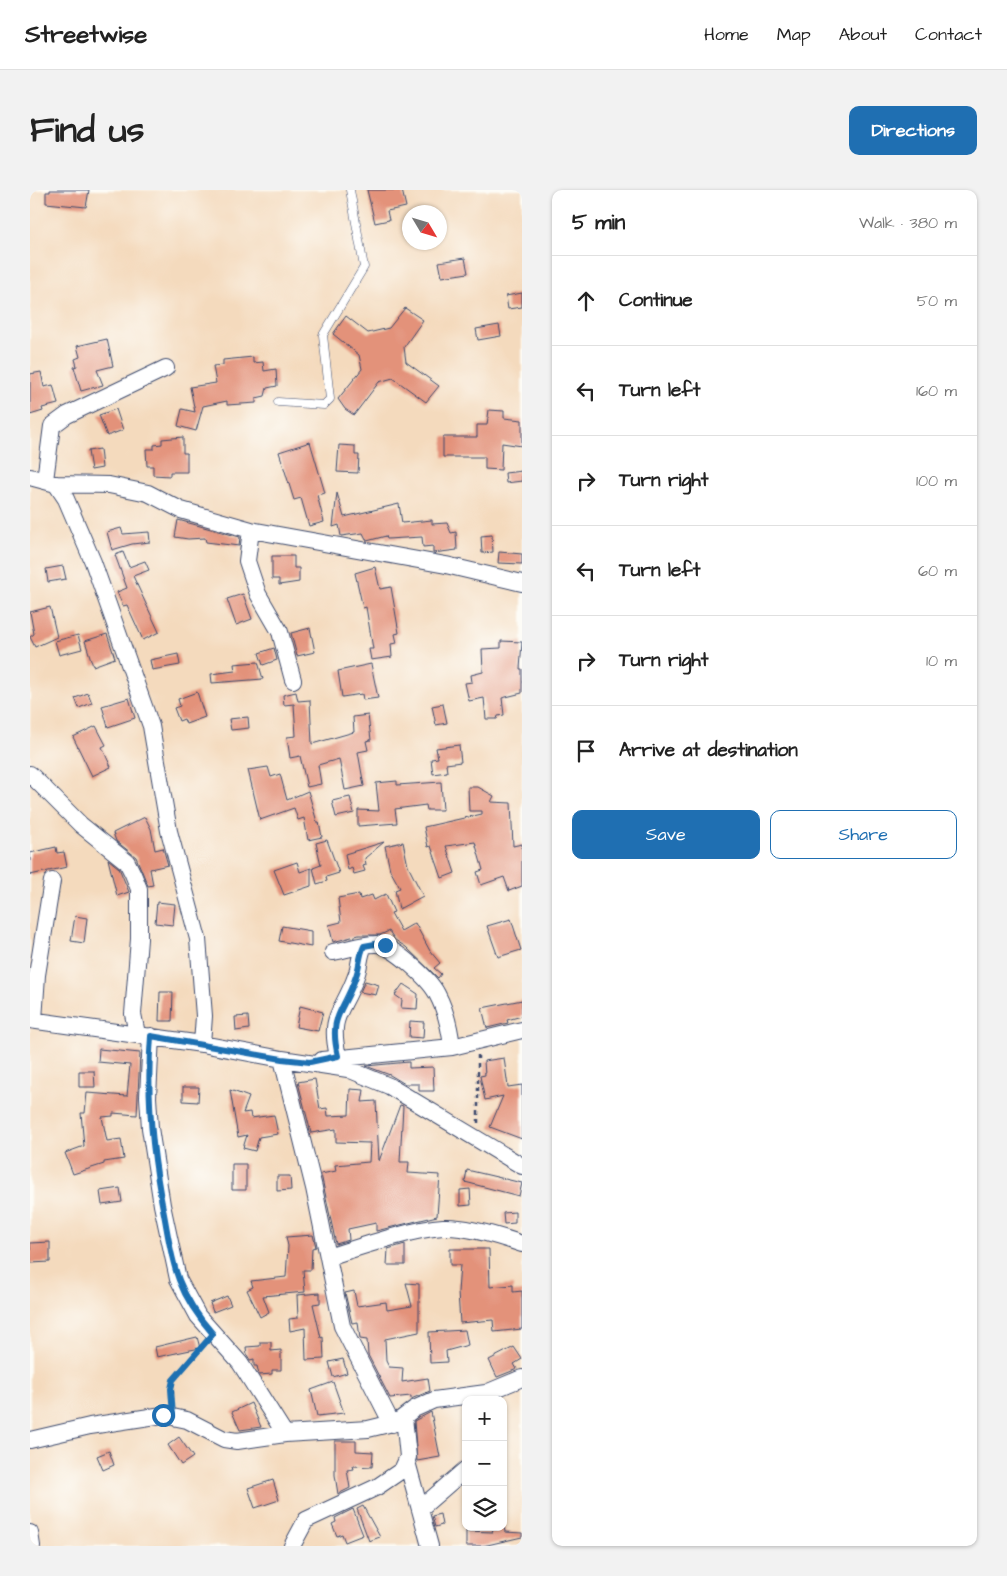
<!DOCTYPE html>
<meta charset="utf-8">
<style>
:root{--surface:#fff;--page:#f2f2f2;--text:#222;--muted:#767676;--line:#e0e0e0;--accent:#1f6fb2}
body{margin:0;font-family:"Architects Daughter",sans-serif;background:var(--page);color:var(--text)}
.controls{position:absolute;right:15px;bottom:15px;display:grid;overflow:hidden;border-radius:10px;box-shadow:0 1px 4px #0004}
.controls button{width:45px;height:45px;display:grid;place-items:center;padding:0;border:0;border-bottom:1px solid var(--line);background:var(--surface);color:var(--text);font:25px sans-serif}
.compass{position:absolute;left:372px;top:15px;width:45px;height:45px;border-radius:50%;background:var(--surface);box-shadow:0 1px 4px #0004;rotate:128deg}
.stop{position:absolute;width:15px;height:15px;margin:-11px;border:4px solid #1f6fb2;border-radius:50%;background:#fff}
.stop.end{background:#1f6fb2;border-color:#fff;box-shadow:0 1px 5px #0008}
.list{margin:0;padding:0;list-style:none}
h2{display:flex;justify-content:space-between;align-items:center;height:65px;margin:0;padding:0 20px;font-size:21px}
h2 small{font-size:16px;font-weight:400;color:var(--muted)}
.list li{display:grid;grid-template-columns:32px 1fr auto;gap:15px;align-items:center;box-sizing:border-box;height:90px;padding:0 20px;border-top:1px solid var(--line)}
.list b{display:block;font-size:19px;white-space:nowrap}
.list em{font-size:16px;font-style:normal;color:var(--muted)}
.actions{display:flex;gap:10px;padding:15px 20px}
.actions a{flex:1;padding:11px 0;border:1px solid var(--accent);border-radius:10px;text-align:center;font-size:18px;color:var(--accent)}
.actions .main{background:var(--accent);color:#fff}
.icon{flex:none;width:28px;height:28px;fill:none;stroke:currentColor;stroke-width:2;stroke-linecap:round;stroke-linejoin:round}
.map{position:relative;flex:none;width:492px;height:1356px;overflow:hidden;border-radius:10px}
header{display:flex;align-items:center;gap:30px;box-sizing:border-box;height:70px;padding:0 25px;background:var(--surface);border-bottom:1px solid var(--line)}
header strong{font-size:24px}
nav{display:flex;gap:28px;margin-inline-start:auto;font-size:18px}
.intro{display:flex;align-items:center;justify-content:space-between;box-sizing:border-box;height:120px;padding:0 30px}
h1{margin:0;font-size:35px}
.button{padding:12px 22px;border-radius:10px;background:var(--accent);color:#fff;font-size:18px;font-weight:700}
main{display:flex;gap:30px;padding:0 30px}
aside{flex:1;background:var(--surface);border-radius:10px;box-shadow:0 1px 4px #0004}
.map>svg:first-child{display:block}
.building{fill:#e3927a}
.lines{fill:none;stroke-linecap:round;stroke-linejoin:round}
.service-casing{stroke:#3c496c;stroke-width:9}
.minor-casing{stroke:#3c496c;stroke-width:18}
.path{stroke:#3c496c;stroke-width:2.5;stroke-dasharray:4 4;stroke-linecap:butt}
.service{stroke:#fff;stroke-width:8}
.minor{stroke:#fff;stroke-width:16}
.route{stroke:#1f6fb2;stroke-width:6}
</style>
<header>
<strong>Streetwise</strong>
<nav><a>Home</a><a>Map</a><a>About</a><a>Contact</a></nav>
</header>
<div class="intro"><h1>Find us</h1><a class="button">Directions</a></div>
<main>
<div class="map">
<svg width="492" height="1356" viewBox="0 0 492 1356">
<rect width="100%" height="100%" fill="#fdfcf7"/>
<filter id="ink" filterUnits="userSpaceOnUse"><feTurbulence type="fractalNoise" baseFrequency=".02" numOctaves="2"/><feDisplacementMap in="SourceGraphic" scale="10" xChannelSelector="R" yChannelSelector="G"/><feConvolveMatrix kernelMatrix="1 2 1 2 8 2 1 2 1" color-interpolation-filters="sRGB"/></filter>
<filter id="wash" filterUnits="userSpaceOnUse"><feTurbulence type="fractalNoise" baseFrequency=".0096" numOctaves="4" result="noise"/><feDisplacementMap in="SourceGraphic" scale="20" xChannelSelector="R" yChannelSelector="G"/><feGaussianBlur stdDeviation="1.12" result="paint"/><feColorMatrix in="noise" values="0 0 0 0 0 0 0 0 0 0 0 0 0 0 0 0 0 1.4 0 .05"/><feComposite in="paint" operator="in"/></filter>
<g filter="url(#wash)">
<rect width="100%" height="100%" fill="#f4dabd"/>
<g id="blocks">
<path class="building" d="M 20,0 L 59,0 L 56,17 L 16,13 L 16,2 L 20,2 Z
M 337,0 L 372,0 L 376,17 L 357,21 L 359,30 L 345,33 Z
M 435,68 L 438,83 L 412,87 L 409,72 Z
M 492,103 L 492,117 L 478,119 L 476,106 Z
M 375,118 L 393,130 L 374,157 L 376,172 L 409,196 L 396,212 L 363,188 L 349,192 L 324,225 L 315,219 L 308,209 L 332,179 L 329,165 L 303,144 L 316,126 L 338,143 L 359,138 Z
M 469,135 L 471,146 L 448,150 L 446,139 Z
M 77,149 L 83,176 L 67,180 L 73,195 L 51,201 L 44,177 L 47,176 L 45,169 L 50,167 L 47,156 Z
M 223,167 L 223,173 L 233,172 L 234,181 L 246,179 L 247,196 L 237,198 L 235,206 L 226,208 L 226,213 L 197,215 L 197,211 L 173,216 L 166,241 L 148,236 L 152,219 L 165,222 L 160,197 L 186,193 L 183,176 L 193,175 L 193,170 Z
M 11,182 L 14,197 L 23,195 L 28,214 L 12,218 L 13,221 L 0,225 L 0,184 Z
M 86,219 L 93,240 L 77,246 L 69,225 Z
M 459,220 L 474,221 L 474,228 L 492,230 L 492,256 L 472,253 L 471,280 L 455,279 L 455,267 L 413,267 L 413,247 L 447,247 L 447,235 L 457,235 Z
M 153,247 L 153,263 L 157,263 L 157,282 L 140,282 L 140,286 L 123,285 L 123,276 L 117,276 L 116,259 L 124,259 L 124,255 L 132,254 L 132,249 Z
M 280,252 L 295,303 L 287,305 L 294,332 L 279,336 L 271,308 L 264,310 L 249,262 Z
M 309,255 L 325,256 L 325,265 L 329,265 L 328,283 L 307,282 Z
M 70,259 L 72,278 L 61,280 L 58,261 Z
M 492,281 L 492,291 L 476,293 L 475,283 Z
M 307,303 L 314,327 L 369,314 L 372,333 L 402,330 L 402,334 L 417,333 L 421,343 L 426,342 L 427,360 L 403,363 L 403,356 L 393,357 L 392,347 L 357,349 L 356,346 L 337,351 L 333,343 L 311,346 L 309,335 L 303,337 Z
M 148,330 L 210,347 L 209,356 L 176,352 L 175,348 L 158,349 L 145,347 Z
M 91,338 L 93,344 L 119,342 L 120,352 L 102,354 L 82,360 L 77,342 Z
M 462,345 L 463,362 L 452,363 L 451,346 Z
M 93,362 L 99,377 L 115,371 L 119,380 L 103,386 L 129,442 L 113,450 L 97,415 L 93,416 L 87,402 L 97,398 L 85,365 Z
M 469,362 L 492,364 L 492,374 L 468,373 Z
M 242,366 L 264,366 L 264,378 L 269,378 L 269,392 L 249,395 L 249,389 L 242,389 Z
M 33,376 L 36,389 L 18,392 L 16,379 Z
M 345,377 L 350,399 L 361,397 L 369,443 L 365,444 L 367,453 L 361,454 L 362,467 L 341,470 L 339,459 L 343,459 L 336,417 L 333,418 L 325,383 Z
M 213,404 L 222,429 L 206,435 L 197,409 Z
M 20,417 L 27,447 L 5,457 L 0,447 L 4,444 L 0,422 Z
M 280,438 L 285,462 L 267,466 L 261,443 Z
M 77,444 L 85,468 L 63,476 L 55,451 Z
M 48,445 L 52,459 L 29,465 L 25,451 Z
M 471,451 L 492,452 L 490,479 L 492,479 L 492,503 L 472,508 L 474,525 L 468,526 L 467,529 L 456,529 L 454,508 L 439,511 L 435,493 L 442,492 L 441,485 L 453,482 L 452,459 L 471,458 Z
M 244,458 L 247,470 L 233,475 L 229,463 Z
M 148,464 L 150,475 L 122,480 L 120,470 Z
M 228,472 L 233,489 L 182,493 L 181,484 L 205,481 L 204,474 Z
M 341,474 L 348,508 L 333,510 L 332,504 L 312,507 L 308,481 Z
M 167,502 L 175,527 L 156,534 L 154,529 L 149,531 L 144,518 L 150,516 L 148,509 Z
M 266,502 L 268,511 L 280,510 L 282,554 L 324,542 L 323,527 L 338,525 L 341,550 L 336,551 L 338,560 L 328,562 L 334,596 L 315,600 L 309,569 L 288,575 L 291,594 L 277,597 L 270,566 L 260,568 L 257,547 L 266,546 L 264,514 L 254,515 L 253,505 Z
M 58,503 L 62,513 L 49,518 L 45,508 Z
M 99,508 L 105,528 L 78,537 L 72,516 Z
M 413,514 L 417,533 L 406,535 L 402,516 Z
M 218,527 L 219,538 L 201,540 L 199,529 Z
M 66,536 L 76,555 L 72,557 L 81,577 L 62,586 L 43,547 Z
M 429,555 L 431,572 L 416,574 L 417,582 L 403,584 L 401,569 L 408,568 L 406,558 Z
M 238,577 L 241,587 L 250,584 L 257,610 L 278,601 L 287,632 L 289,632 L 292,647 L 278,650 L 274,628 L 268,630 L 264,618 L 230,630 L 218,580 Z
M 367,591 L 367,595 L 411,592 L 413,620 L 397,620 L 396,615 L 365,619 L 367,633 L 328,636 L 328,620 L 349,621 L 346,593 Z
M 438,597 L 448,597 L 464,606 L 461,612 L 481,613 L 483,656 L 492,654 L 492,696 L 479,701 L 474,687 L 451,695 L 447,682 L 453,680 L 445,652 L 416,656 L 425,683 L 412,688 L 401,656 L 398,657 L 394,637 L 452,624 L 452,621 L 439,621 Z
M 320,607 L 324,623 L 306,627 L 302,611 Z
M 115,627 L 121,639 L 125,660 L 133,658 L 138,675 L 120,679 L 123,695 L 118,696 L 106,667 L 86,651 L 83,643 Z
M 297,650 L 309,683 L 296,687 L 297,691 L 287,694 L 283,678 L 291,675 L 286,653 Z
M 354,652 L 335,668 L 336,675 L 333,676 L 335,681 L 324,684 L 322,678 L 318,680 L 315,664 Z
M 373,652 L 378,676 L 393,706 L 369,719 L 365,700 L 370,698 L 360,680 L 355,656 Z
M 26,657 L 27,663 L 34,662 L 37,677 L 0,685 L 0,663 Z
M 78,669 L 89,678 L 99,702 L 87,706 Z
M 267,672 L 270,682 L 281,678 L 281,696 L 254,705 L 244,680 Z
M 329,704 L 330,709 L 342,705 L 344,710 L 356,704 L 364,722 L 361,723 L 371,741 L 385,733 L 400,761 L 410,773 L 404,778 L 411,784 L 408,788 L 376,757 L 365,750 L 359,741 L 350,745 L 329,745 L 303,752 L 299,735 L 311,732 L 308,708 Z
M 127,712 L 145,714 L 143,735 L 125,733 Z
M 45,726 L 57,728 L 54,753 L 41,751 Z
M 481,729 L 491,760 L 468,767 L 457,736 Z
M 252,736 L 281,741 L 281,757 L 249,751 Z
M 335,791 L 349,795 L 346,805 L 330,802 Z
M 373,794 L 388,804 L 387,819 L 371,818 L 372,810 L 365,805 Z
M 130,802 L 143,802 L 142,831 L 129,831 Z
M 492,810 L 492,826 L 477,830 L 478,833 L 457,838 L 452,818 Z
M 270,816 L 293,822 L 288,841 L 266,837 Z
M 218,826 L 219,839 L 206,841 L 205,827 Z
M 380,831 L 394,832 L 393,848 L 379,847 Z
M 69,859 L 110,863 L 107,925 L 83,923 L 83,926 L 72,927 L 77,951 L 91,949 L 94,969 L 74,972 L 74,974 L 43,984 L 35,963 L 54,956 L 51,923 L 55,923 L 57,903 L 97,906 L 100,875 L 68,872 Z
M 474,868 L 478,897 L 492,895 L 492,949 L 460,937 L 473,906 L 455,910 L 450,886 L 455,885 L 454,871 Z
M 379,872 L 379,878 L 403,877 L 404,901 L 389,901 L 389,894 L 375,894 L 360,885 L 336,876 Z
M 49,881 L 64,881 L 65,897 L 49,897 Z
M 285,889 L 290,919 L 297,918 L 298,926 L 319,925 L 320,899 L 334,900 L 332,912 L 346,911 L 349,971 L 370,915 L 373,916 L 370,972 L 379,972 L 378,983 L 410,985 L 407,1026 L 346,1041 L 346,1033 L 318,1039 L 319,1050 L 306,1054 L 291,984 L 306,981 L 305,975 L 339,972 L 340,953 L 306,952 L 306,939 L 281,943 L 268,892 Z
M 153,897 L 169,897 L 168,912 L 153,911 Z
M 200,900 L 219,907 L 213,923 L 220,922 L 221,928 L 244,925 L 248,944 L 229,947 L 225,961 L 213,958 L 217,945 L 208,947 Z
M 202,974 L 216,974 L 216,1000 L 202,1000 Z
M 437,980 L 492,993 L 489,1006 L 435,992 Z
M 247,986 L 260,986 L 261,1000 L 247,1001 Z
M 90,998 L 92,1012 L 72,1015 L 70,1001 Z
M 440,999 L 441,1015 L 430,1016 L 430,1000 Z
M 485,1022 L 485,1033 L 474,1034 L 473,1023 Z
M 283,1045 L 286,1057 L 282,1058 L 281,1080 L 273,1080 L 275,1102 L 233,1106 L 239,1122 L 230,1127 L 217,1100 L 223,1097 L 221,1091 L 256,1087 L 258,1056 L 256,1047 Z
M 20,1052 L 20,1072 L 1,1073 L 0,1053 Z
M 375,1054 L 375,1075 L 357,1075 L 358,1059 Z
M 420,1059 L 459,1059 L 460,1097 L 483,1095 L 483,1102 L 492,1101 L 492,1139 L 464,1142 L 463,1130 L 430,1133 L 428,1102 L 430,1075 L 420,1075 Z
M 376,1093 L 389,1094 L 389,1142 L 355,1149 L 356,1171 L 359,1177 L 373,1178 L 372,1192 L 398,1188 L 400,1201 L 381,1209 L 381,1206 L 360,1208 L 338,1165 L 337,1150 L 330,1149 L 328,1132 L 322,1133 L 315,1103 L 324,1101 L 327,1116 L 356,1112 L 357,1120 L 382,1116 Z
M 290,1103 L 290,1113 L 283,1114 L 291,1148 L 293,1147 L 294,1169 L 276,1170 L 275,1138 L 260,1141 L 259,1129 L 268,1128 L 267,1105 Z
M 197,1106 L 201,1115 L 183,1122 L 180,1113 Z
M 435,1140 L 438,1155 L 416,1161 L 417,1172 L 400,1173 L 399,1142 Z
M 167,1147 L 170,1158 L 127,1167 L 125,1157 Z
M 230,1152 L 241,1152 L 241,1161 L 251,1160 L 251,1180 L 242,1180 L 242,1184 L 229,1185 L 227,1176 L 224,1176 L 224,1169 L 220,1170 L 217,1165 L 216,1157 L 230,1156 Z
M 484,1157 L 492,1169 L 484,1174 L 487,1179 L 467,1187 L 459,1170 Z
M 313,1169 L 317,1183 L 303,1187 L 299,1172 Z
M 303,1192 L 314,1223 L 287,1226 L 281,1200 Z
M 221,1213 L 231,1237 L 210,1240 L 202,1222 Z
M 401,1222 L 410,1267 L 387,1271 L 384,1231 Z
M 149,1247 L 163,1267 L 151,1275 L 138,1255 Z
M 305,1251 L 326,1251 L 326,1261 L 343,1262 L 342,1277 L 323,1276 L 324,1279 L 317,1280 L 320,1298 L 308,1304 L 305,1285 Z
M 79,1261 L 84,1275 L 73,1280 L 67,1266 Z
M 243,1290 L 249,1310 L 225,1318 L 218,1298 Z
M 333,1316 L 350,1347 L 339,1351 L 327,1319 Z
M 323,1319 L 333,1345 L 315,1352 L 312,1344 L 307,1346 L 302,1334 L 306,1332 L 305,1328 Z
M 410,1324 L 412,1335 L 405,1337 L 402,1326 Z
M 462,1337 L 474,1337 L 475,1342 L 492,1343 L 492,1347 L 453,1356 L 436,1356 L 436,1341 L 463,1342 Z"/>
</g>
</g>
<g filter="url(#ink)">
<use href="#blocks" fill-opacity="0" stroke="#3c496c" stroke-width="1"/>
<g class="lines">
<g class="service-casing">
<path id="service" d="M 248,212 L 294,215 L 300,209 L 293,145 L 334,77 L 320,0"/>
</g>
<g class="minor-casing">
<path id="minor" d="M 0,287 L 26,294 L 79,295 L 118,303 L 151,320 L 221,340 L 416,375 L 492,393
M 15,290 L 22,236 L 37,225 L 136,178
M 26,294 L 36,309 L 63,372 L 121,536 L 139,641 L 168,749 L 174,826 L 172,854
M 221,340 L 217,371 L 228,404 L 250,442 L 263,490
M 0,584 L 51,635 L 97,672 L 103,684 L 109,699 L 109,749 L 103,824 L 107,844
M 303,762 C 317,760 331,754 345,754 C 361,753 400,790 407,804 C 415,819 420,839 422,857
M 0,830 L 172,854 L 252,869 L 318,879 L 359,896 L 492,976
M 4,830 L 7,785 L 22,691
M 121,846 L 118,907 L 120,938 L 132,1015 L 148,1089 L 168,1126 L 210,1173 L 255,1244
M 308,866 C 298,824 313,823 326,786 C 330,776 329,766 334,756
M 252,869 L 284,998 L 312,1136 L 362,1234
M 292,870 L 422,857 L 492,840
M 298,1067 C 330,1057 381,1039 413,1037 C 438,1036 469,1046 492,1054
M 0,1250 L 60,1236 L 133,1225 L 157,1230 L 194,1249 L 207,1251 L 255,1244 L 338,1239 L 367,1232 L 384,1219 L 404,1210 L 456,1203 L 492,1188
M 377,1272 L 400,1356
M 391,1318 L 436,1279
M 0,1343 L 2,1356
M 262,1356 L 276,1330 L 347,1297 L 372,1280 L 378,1267 L 374,1227"/>
</g>
<path class="path" d="M 448,865 L 448,934
M 142,1212 L 143,1190 L 173,1155"/>
<use href="#service" class="service"/>
<use href="#minor" class="minor"/>
</g>
</g>
<g class="lines" filter="url(#ink)">
<path class="route" d="M 133,1225 L 143,1226 L 141,1199 L 143,1190 L 183,1144 C 169,1128 157,1111 149,1090 C 141,1069 138,1045 134,1024 C 122,964 116,907 121,846 L 252,869 L 280,872 L 308,866 C 298,824 314,823 326,786 C 330,776 329,766 334,756 L 345,754 L 355,755"/>
</g>
</svg>
<div class="controls">
<button>+</button>
<button>−</button>
<button><svg class="icon" aria-label="layers" viewBox="0 0 24 24"><path d="M12 4l9 5-9 5-9-5zM3 14l9 5 9-5"/></svg></button>
</div>
<svg class="compass" viewBox="-18 -18 36 36"><path d="M0-13l5 13h-10z" fill="#e53935"/><path d="M0 13l5-13h-10z" fill="#767676"/></svg>
<div class="stop" style="left:133px;top:1225px"></div>
<div class="stop end" style="left:355px;top:755px"></div>
</div>
<aside>
<h2>5 min<small>Walk · 380 m</small></h2>
<ul class="list">
<li><svg class="icon" aria-label="ahead" viewBox="0 0 24 24"><path d="M12 20V5M6 11l6-6 6 6"/></svg><div><b>Continue</b></div><em>50 m</em></li>
<li><svg class="icon" aria-label="left" viewBox="0 0 24 24"><path d="M17 20v-9H6M10 6l-5 5 5 5"/></svg><div><b>Turn left</b></div><em>160 m</em></li>
<li><svg class="icon" aria-label="right" viewBox="0 0 24 24"><path d="M7 20v-9h11M14 6l5 5-5 5"/></svg><div><b>Turn right</b></div><em>100 m</em></li>
<li><svg class="icon" aria-label="left" viewBox="0 0 24 24"><path d="M17 20v-9H6M10 6l-5 5 5 5"/></svg><div><b>Turn left</b></div><em>60 m</em></li>
<li><svg class="icon" aria-label="right" viewBox="0 0 24 24"><path d="M7 20v-9h11M14 6l5 5-5 5"/></svg><div><b>Turn right</b></div><em>10 m</em></li>
<li><svg class="icon" aria-label="arrive" viewBox="0 0 24 24"><path d="M6 21V4h12l-3 4 3 4H6"/></svg><div><b>Arrive at destination</b></div></li>
</ul>
<div class="actions"><a class="main">Save</a><a>Share</a></div>
</aside>
</main>
